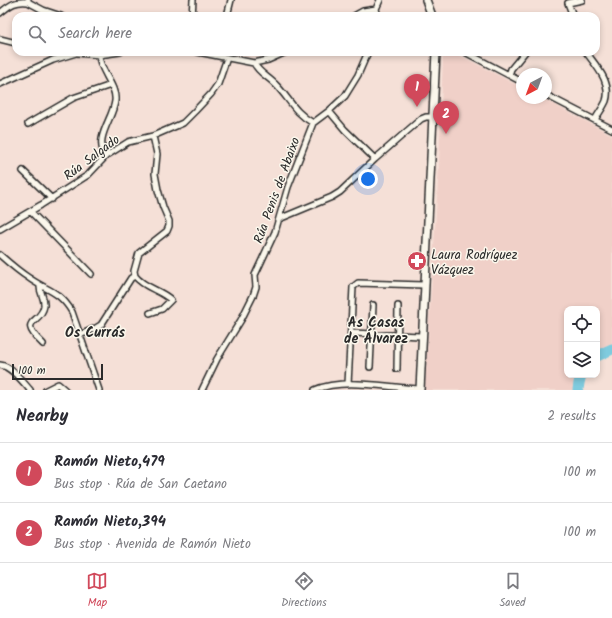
<!DOCTYPE html>
<meta charset="utf-8">
<style>
:root{--surface:#fff;--page:#f7f7f7;--text:#2b2b33;--muted:#7c7c81;--line:#e1e1e2;--accent:#d1495b}
body{margin:0;font-family:Kalam,sans-serif;background:var(--page);color:var(--text)}
.controls{position:absolute;right:12px;bottom:12px;display:grid;overflow:hidden;border-radius:8px;box-shadow:0 2px 6px #0003}
.controls button{width:36px;height:36px;display:grid;place-items:center;padding:0;border:0;border-bottom:1px solid var(--line);background:var(--surface);color:var(--text);font:20px sans-serif}
.compass{position:absolute;left:516px;top:68px;width:36px;height:36px;border-radius:50%;background:var(--surface);box-shadow:0 2px 6px #0003;rotate:221deg}
.scale{position:absolute;left:12px;bottom:10px;width:91px;box-sizing:border-box;padding-left:4px;border:2px solid #2b2b2b;border-top:0;font-size:11px;line-height:14px;white-space:nowrap;color:#2b2b2b;-webkit-text-stroke:3px #fbf7ec;paint-order:stroke}
.you{position:absolute;left:368px;top:179px;width:14px;height:14px;margin:-10px;border:3px solid #fff;border-radius:50%;background:#1a73e8;box-shadow:0 0 0 6px #1a73e833}
.badge{display:grid;place-items:center;width:26px;height:26px;border-radius:50%;background:var(--accent);color:#fff;font-size:13px;font-weight:700}
.pin{position:absolute;translate:-50% -33px;filter:drop-shadow(0 1px 2px #0008)}
.pin::after{content:'';position:absolute;top:21px;width:14px;height:12px;background:inherit;clip-path:polygon(0 0,100% 0,50% 100%)}
.list{margin:0;padding:0;list-style:none}
h2{display:flex;justify-content:space-between;align-items:center;height:52px;margin:0;padding:0 16px;font-size:17px}
h2 small{font-size:13px;font-weight:400;color:var(--muted)}
.list li{display:grid;grid-template-columns:26px 1fr auto;gap:12px;align-items:center;box-sizing:border-box;height:60px;padding:0 16px;border-top:1px solid var(--line)}
.list b{display:block;font-size:15px;white-space:nowrap}
.list p{margin:0;font-size:13px;white-space:nowrap;color:var(--muted)}
.list em{font-size:13px;font-style:normal;color:var(--muted)}
.icon{flex:none;width:22px;height:22px;fill:none;stroke:currentColor;stroke-width:2;stroke-linecap:round;stroke-linejoin:round}
.map{position:relative;flex:none;width:612px;height:390px;overflow:hidden}
.search{position:absolute;background:var(--surface);box-shadow:0 2px 6px #0003;left:12px;right:12px;top:12px;height:44px;display:flex;align-items:center;gap:10px;box-sizing:border-box;padding:0 14px;border-radius:12px;color:var(--muted);font-size:15px}
.sheet{height:172px;background:var(--surface)}
nav{display:flex;justify-content:space-around;align-items:center;box-sizing:border-box;height:56px;border-top:1px solid var(--line);background:var(--surface);font-size:11px;color:var(--muted)}
nav a{display:grid;justify-items:center;gap:2px}
nav .on{color:var(--accent)}
.map>svg:first-child{display:block}
.built{fill:#f0d0c8}
.lines{fill:none;stroke-linecap:round;stroke-linejoin:round}
.river{stroke:#7fcbde;stroke-width:11}
.minor-casing{stroke:#2b2b2b;stroke-width:8}
.secondary-casing{stroke:#2b2b2b;stroke-width:10}
.minor{stroke:#fbf7ec;stroke-width:5}
.secondary{stroke:#fbf7ec;stroke-width:7}
.labels{text-anchor:middle;stroke-width:3;stroke-linejoin:round;paint-order:stroke}
.street-label{font-size:13px;fill:#2b2b2b;stroke:#fbf7ec}
.poi-label{font-size:13px;fill:#2b2b2b;stroke:#fbf7ec;text-anchor:start}
.neighbourhood-label{font-size:14px;font-weight:bold;fill:#2b2b2b;stroke:#fbf7ec}
</style>
<div class="map">
<svg width="612" height="390" viewBox="0 0 612 390">
<rect width="100%" height="100%" fill="#f5e0d7"/>
<filter id="ink" filterUnits="userSpaceOnUse"><feTurbulence type="fractalNoise" baseFrequency=".025" numOctaves="2"/><feDisplacementMap in="SourceGraphic" scale="8" xChannelSelector="R" yChannelSelector="G"/><feConvolveMatrix kernelMatrix="1 2 1 2 8 2 1 2 1" color-interpolation-filters="sRGB"/></filter>
<g filter="url(#ink)">
<path class="built" d="M 450,55 L 458,55 L 463,57 L 522,88 L 522,98 L 541,98 L 612,135 L 612,347 L 597,354 L 597,309 L 567,309 L 567,375 L 579,375 L 576,380 L 576,390 L 425,390 L 439,166 L 443,58 Z"/>
<g class="lines">
<path class="river" d="M 597,356 L 612,349
M 578,390 L 579,383 L 581,375"/>
<g class="minor-casing">
<path id="minor" d="M 28,2 L 43,10 L 61,16
M 376,9 L 378,16
M 0,13 C 9,6 15,0 28,2 L 28,0
M 192,16 L 193,0
M 227,16 L 231,0
M 354,16 L 363,11 L 376,9 L 380,0
M 573,16 L 568,3 L 582,0
M 0,39 L 16,43
M 66,52 L 99,55 L 120,52
M 198,52 L 254,63 L 268,60 L 286,52
M 465,52 L 522,82
M 586,52 C 596,66 612,82 606,101 C 603,108 598,114 595,120
M 99,55 C 99,70 117,86 115,101 C 113,119 93,139 106,156
M 254,63 C 258,72 267,76 274,83 C 289,97 293,112 313,123
M 509,75 L 511,69 L 525,52
M 0,84 L 53,60 L 76,53
M 546,95 L 612,129
M 329,111 L 345,130 L 375,159
M 28,124 L 73,98 L 111,85
M 23,171 L 52,199
M 31,212 L 91,274
M 279,219 L 332,197 L 340,192 L 375,159 L 421,119 L 426,117 L 433,117
M 0,229 L 41,205 L 88,175 L 106,156 L 128,142 L 153,136 L 183,123 L 195,111 L 211,94 L 218,84 L 227,58
M 0,255 C 9,263 18,271 29,278 C 47,291 59,290 72,312 L 99,390
M 135,276 C 144,288 161,290 171,300 L 162,309 L 150,313
M 40,285 C 39,292 45,298 44,306 C 41,325 16,318 43,344
M 351,333 L 421,336
M 80,335 L 96,328 L 101,325 L 131,278 L 135,276 L 134,271 L 139,253 L 167,231 L 169,226 L 169,221 L 163,207 L 158,190 L 155,174 L 157,154 L 153,136
M 0,365 C 11,366 23,382 30,390
M 370,367 L 373,305
M 397,369 L 398,306
M 348,384 L 353,287 L 358,283 L 424,285
M 46,390 L 58,384 L 65,390
M 202,390 L 217,359 L 241,320 L 253,296 L 256,287 L 255,275 L 275,232 L 288,187 L 313,123 L 329,111 L 345,96 L 358,75 L 368,52
M 315,390 C 344,377 388,388 420,389"/>
</g>
<g class="secondary-casing">
<path id="secondary" d="M 426,0 L 432,16
M 420,390 L 436,52"/>
</g>
<use href="#minor" class="minor"/>
<use href="#secondary" class="secondary"/>
</g>
</g>
<defs>
<g id="pharmacy-disc" transform="scale(1)"><circle r="9.5" fill="#d1495b" stroke="#fbf7ec"/><path d="M-2-6h4v4h4v4h-4v4h-4v-4h-4v-4h4Z" fill="#fff"/></g>
</defs>
<g fill-rule="evenodd">
<use href="#pharmacy-disc" x="417" y="261"/>
</g>
<g class="labels">
<g class="street-label">
<text transform="translate(91 157) rotate(-37)" y="5">Rúa Salgado</text>
<text transform="translate(276 190) rotate(-70)" y="5">Rúa Penis de Abaixo</text>
</g>
<g class="poi-label">
<text x="431" y="259">Laura Rodríguez<tspan x="431" dy="15">Vázquez</tspan></text>
</g>
<g class="neighbourhood-label">
<text x="376" y="327">As Casas<tspan x="376" dy="16">de Álvarez</tspan></text>
<text x="95" y="337">Os Currás</text>
</g>
</g>
</svg>
<div class="controls">
<button><svg class="icon" aria-label="locate" viewBox="0 0 24 24"><circle cx="12" cy="12" r="6"/><path d="M12 2v4M12 18v4M2 12h4M18 12h4"/></svg></button>
<button><svg class="icon" aria-label="layers" viewBox="0 0 24 24"><path d="M12 4l9 5-9 5-9-5zM3 14l9 5 9-5"/></svg></button>
</div>
<svg class="compass" viewBox="-18 -18 36 36"><path d="M0-13l5 13h-10z" fill="#e53935"/><path d="M0 13l5-13h-10z" fill="#7c7c81"/></svg>
<div class="scale">100 m</div>
<div class="you"></div>
<div class="pin badge" style="left:417px;top:107px">1</div>
<div class="pin badge" style="left:446px;top:134px">2</div>
<div class="search"><svg class="icon" aria-label="search" viewBox="0 0 24 24"><circle cx="10" cy="10" r="6"/><path d="M15 15l6 6"/></svg>Search here</div>
</div>
<section class="sheet">
<h2>Nearby<small>2 results</small></h2>
<ul class="list">
<li><span class="badge">1</span><div><b>Ramón Nieto,479</b><p>Bus stop · Rúa de San Caetano</p></div><em>100 m</em></li>
<li><span class="badge">2</span><div><b>Ramón Nieto,394</b><p>Bus stop · Avenida de Ramón Nieto</p></div><em>100 m</em></li>
</ul>
</section>
<nav>
<a class="on"><svg class="icon" aria-label="map" viewBox="0 0 24 24"><path d="M3 6l6-2 6 2 6-2v14l-6 2-6-2-6 2zM9 4v14M15 6v14"/></svg>Map</a>
<a><svg class="icon" aria-label="directions" viewBox="0 0 24 24"><path d="M12 3l9 9-9 9-9-9zM9 14v-3h6M13 9l2 2-2 2"/></svg>Directions</a>
<a><svg class="icon" aria-label="saved" viewBox="0 0 24 24"><path d="M7 4h10v16l-5-4-5 4z"/></svg>Saved</a>
</nav>
